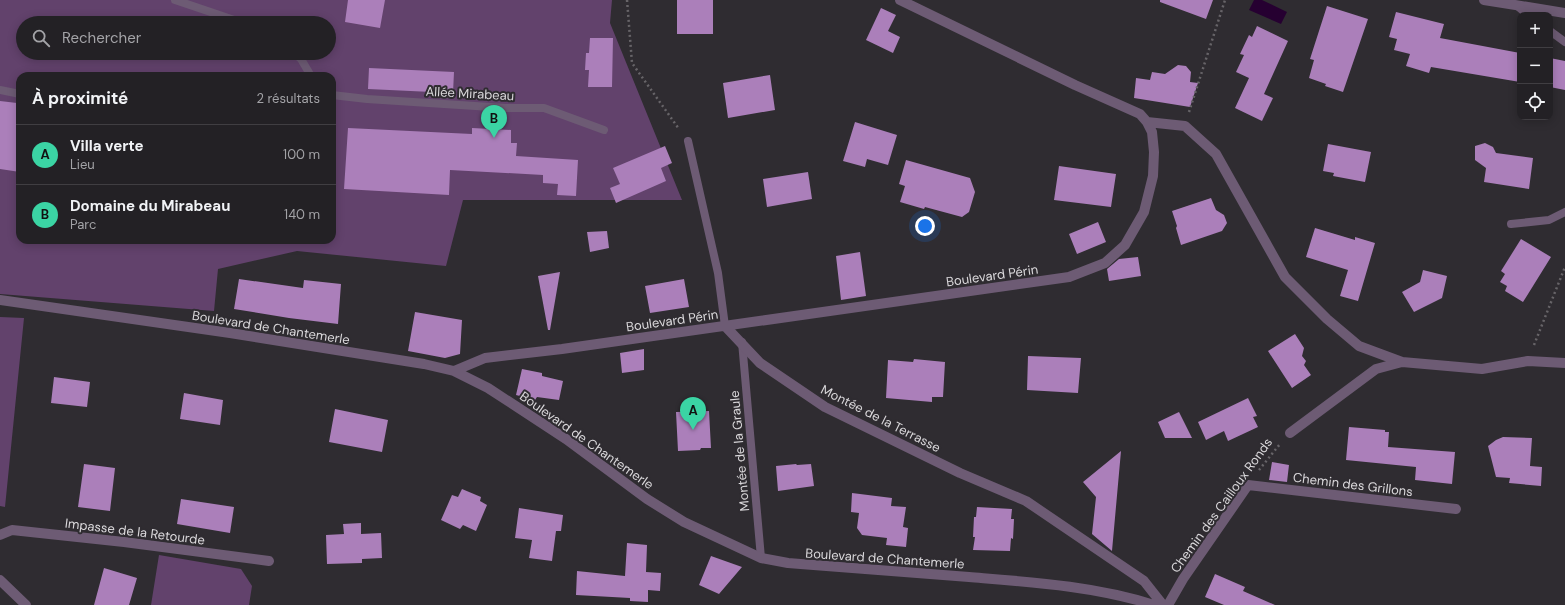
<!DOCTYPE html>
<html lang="fr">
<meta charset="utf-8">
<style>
:root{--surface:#232125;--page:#2f2e32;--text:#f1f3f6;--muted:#a3a3a7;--line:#403e42;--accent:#3bd4a4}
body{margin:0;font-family:"DM Sans",sans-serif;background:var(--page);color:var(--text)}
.controls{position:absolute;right:12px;top:12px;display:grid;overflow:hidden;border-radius:8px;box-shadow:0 2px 10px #0003}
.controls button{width:36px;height:36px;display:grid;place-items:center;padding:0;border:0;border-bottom:1px solid var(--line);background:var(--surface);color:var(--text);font:20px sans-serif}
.you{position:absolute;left:925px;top:226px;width:14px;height:14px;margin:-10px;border:3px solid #fff;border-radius:50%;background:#1a73e8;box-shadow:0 0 0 6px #1a73e833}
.badge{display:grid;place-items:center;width:26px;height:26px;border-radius:50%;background:var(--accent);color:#111;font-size:13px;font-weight:700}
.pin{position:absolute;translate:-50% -33px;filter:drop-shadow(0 1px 2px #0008)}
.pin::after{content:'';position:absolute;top:21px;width:14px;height:12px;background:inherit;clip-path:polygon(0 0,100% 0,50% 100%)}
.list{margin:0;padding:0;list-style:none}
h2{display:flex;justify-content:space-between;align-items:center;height:52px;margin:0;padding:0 16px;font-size:17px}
h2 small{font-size:13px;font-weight:400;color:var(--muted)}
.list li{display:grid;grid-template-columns:26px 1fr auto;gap:12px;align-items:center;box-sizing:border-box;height:60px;padding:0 16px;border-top:1px solid var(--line)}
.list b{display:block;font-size:15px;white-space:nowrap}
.list p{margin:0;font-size:13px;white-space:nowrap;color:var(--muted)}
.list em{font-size:13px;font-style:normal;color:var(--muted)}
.icon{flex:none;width:22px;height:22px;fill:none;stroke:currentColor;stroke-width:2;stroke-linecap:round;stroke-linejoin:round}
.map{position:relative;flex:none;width:1565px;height:605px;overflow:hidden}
.search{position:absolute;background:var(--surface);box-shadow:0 2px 10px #0003;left:16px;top:16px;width:320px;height:44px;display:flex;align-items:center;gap:10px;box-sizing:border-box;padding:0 14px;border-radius:22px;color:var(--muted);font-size:15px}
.panel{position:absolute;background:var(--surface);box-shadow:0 2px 10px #0003;left:16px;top:72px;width:320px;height:172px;border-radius:12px}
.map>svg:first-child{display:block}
.green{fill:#62426c;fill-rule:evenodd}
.water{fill:#260031}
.building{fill:#ab7fba}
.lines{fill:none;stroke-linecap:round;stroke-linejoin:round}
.path{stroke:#676468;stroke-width:2.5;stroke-dasharray:2 3;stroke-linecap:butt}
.service{stroke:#6d5b74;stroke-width:8}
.minor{stroke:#6d5b74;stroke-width:10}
.labels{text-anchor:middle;stroke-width:4;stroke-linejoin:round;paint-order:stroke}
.street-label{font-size:13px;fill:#dad8db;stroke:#2f2c31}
</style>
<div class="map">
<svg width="1565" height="605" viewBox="0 0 1565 605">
<rect width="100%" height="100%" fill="#2f2c31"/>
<path class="green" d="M 0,0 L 612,0 L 610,23 L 682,200 L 463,200 L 446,266 L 297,251 L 218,269 L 214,311 L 0,294 ZM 23,23 L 329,23 L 329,53 L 23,53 ZM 20,76 L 332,76 L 332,240 L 20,240 Z
M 0,317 L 24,318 L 5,507 L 0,506 Z
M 159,555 L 241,569 L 252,586 L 249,605 L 151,605 Z"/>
<path class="water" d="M 1254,0 L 1262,0 L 1287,12 L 1281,24 L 1249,10 Z"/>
<path class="building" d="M 348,0 L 385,0 L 380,28 L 345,22 Z
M 677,0 L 713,0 L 713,34 L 677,34 Z
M 1160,0 L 1213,0 L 1206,19 L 1160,2 Z
M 1327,6 L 1368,19 L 1343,92 L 1325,86 L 1326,84 L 1309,78 L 1314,60 L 1310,59 Z
M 881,8 L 896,15 L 888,31 L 900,37 L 893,53 L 866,40 Z
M 1396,12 L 1444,24 L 1440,38 L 1520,53 L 1520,82 L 1431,67 L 1429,73 L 1406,66 L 1410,54 L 1394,50 L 1397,39 L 1389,37 Z
M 1257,26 L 1288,41 L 1264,94 L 1273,98 L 1262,121 L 1235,108 L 1249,78 L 1236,72 L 1244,55 L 1240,54 L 1249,35 L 1252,37 Z
M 590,38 L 613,38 L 612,87 L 588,87 L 589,70 L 585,70 L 586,53 L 589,53 Z
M 1550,58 L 1565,61 L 1565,90 L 1550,87 Z
M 1178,65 L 1186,66 L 1191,72 L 1190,82 L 1198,83 L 1190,107 L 1134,98 L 1136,78 L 1150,80 L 1152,72 L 1165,74 Z
M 369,68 L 454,72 L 453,93 L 368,89 Z
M 770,75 L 775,110 L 728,118 L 723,83 Z
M 0,101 L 17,103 L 17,108 L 20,109 L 20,172 L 0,169 Z
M 855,122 L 897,135 L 888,165 L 867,159 L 865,167 L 843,161 Z
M 348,128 L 472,134 L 472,128 L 511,130 L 511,143 L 517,143 L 516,156 L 578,160 L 576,196 L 557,195 L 558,184 L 543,183 L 543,175 L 450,170 L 449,195 L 344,189 Z
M 1485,143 L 1493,147 L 1496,153 L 1533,158 L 1529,189 L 1484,182 L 1486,168 L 1475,160 L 1475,146 Z
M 1328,144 L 1371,152 L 1365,182 L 1333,176 L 1334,173 L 1323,171 Z
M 665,146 L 672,163 L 661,168 L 666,181 L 616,203 L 610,188 L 620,184 L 613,168 Z
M 906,160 L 970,178 L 975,192 L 969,212 L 962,217 L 925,207 L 924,209 L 900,202 L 905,186 L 899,184 Z
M 1059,166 L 1116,174 L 1111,207 L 1054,200 Z
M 808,172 L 812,199 L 767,207 L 763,179 Z
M 1211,198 L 1216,210 L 1224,215 L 1227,223 L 1222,231 L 1181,245 L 1176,228 L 1177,226 L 1172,211 Z
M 1098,222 L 1106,242 L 1077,254 L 1069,234 Z
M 1315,228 L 1355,240 L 1355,237 L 1375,243 L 1358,301 L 1340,296 L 1348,270 L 1306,257 Z
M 607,231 L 609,248 L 590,252 L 587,232 Z
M 1521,239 L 1551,257 L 1523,302 L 1505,291 L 1507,286 L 1500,282 L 1505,274 L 1501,271 Z
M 860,252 L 866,296 L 841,300 L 836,256 Z
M 1138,257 L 1141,276 L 1109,281 L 1107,269 L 1119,259 Z
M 1423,270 L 1447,276 L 1442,298 L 1414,312 L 1402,292 L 1420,282 Z
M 560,272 L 550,330 L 548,330 L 538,276 Z
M 239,279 L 303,288 L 304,280 L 341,284 L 338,324 L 289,318 L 234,309 Z
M 684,279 L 689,307 L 650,313 L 645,286 Z
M 415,312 L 462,320 L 460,354 L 445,358 L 408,351 Z
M 1295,334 L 1304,348 L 1302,356 L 1306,361 L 1304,365 L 1311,375 L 1292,388 L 1268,351 Z
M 644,349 L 644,370 L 622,373 L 620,353 Z
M 1028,356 L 1081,358 L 1078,393 L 1027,390 Z
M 914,359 L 945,362 L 943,397 L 932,397 L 932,402 L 886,398 L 888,360 L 913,362 Z
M 522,369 L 542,373 L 542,376 L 563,381 L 559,400 L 537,397 L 535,400 L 516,395 Z
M 54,377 L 90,382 L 87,407 L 51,403 Z
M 184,393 L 223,400 L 220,425 L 180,419 Z
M 1248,398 L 1257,416 L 1253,417 L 1258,427 L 1228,441 L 1224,431 L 1206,440 L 1198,422 Z
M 335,409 L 388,420 L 382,452 L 329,442 Z
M 709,411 L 711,448 L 701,448 L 700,450 L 678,451 L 676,412 Z
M 1179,412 L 1192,438 L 1165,438 L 1158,422 Z
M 1349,427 L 1385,430 L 1385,432 L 1389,432 L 1388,447 L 1455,452 L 1452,484 L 1415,480 L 1416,467 L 1346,460 Z
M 1503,437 L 1532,438 L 1530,466 L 1542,467 L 1541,486 L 1509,483 L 1510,478 L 1496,477 L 1488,446 L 1496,440 Z
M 1121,451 L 1112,551 L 1092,534 L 1096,497 L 1083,482 Z
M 1272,462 L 1289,465 L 1287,482 L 1269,480 Z
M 84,464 L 115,468 L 110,511 L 78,507 Z
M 796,464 L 797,465 L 811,464 L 814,486 L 778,491 L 776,466 Z
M 462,489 L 481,497 L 480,501 L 487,505 L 476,531 L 463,525 L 460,529 L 441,520 L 452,495 L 458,497 Z
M 852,493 L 892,498 L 891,506 L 906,507 L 903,527 L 908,528 L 906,547 L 886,545 L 887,538 L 862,535 L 857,528 L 859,513 L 851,512 Z
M 181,499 L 234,507 L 230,533 L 177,524 Z
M 977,507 L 1012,509 L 1011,519 L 1014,519 L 1013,539 L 1011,538 L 1010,551 L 973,550 L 975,537 L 973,537 L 974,517 L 976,517 Z
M 519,508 L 563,515 L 561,531 L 556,531 L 552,561 L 529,558 L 532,540 L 515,538 Z
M 361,523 L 361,534 L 381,533 L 382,558 L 362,559 L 362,563 L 327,564 L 326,535 L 344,534 L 343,524 Z
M 627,543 L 647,545 L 646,572 L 661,573 L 660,591 L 648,590 L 648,602 L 630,601 L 630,598 L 576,595 L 577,571 L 625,576 Z
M 711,556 L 742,567 L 719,594 L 699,585 Z
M 104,568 L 137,578 L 129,605 L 94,605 Z
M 1215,574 L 1245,587 L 1243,591 L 1275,605 L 1224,605 L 1205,597 Z"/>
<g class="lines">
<path class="path" d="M 627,0 L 632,63 L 679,129
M 1189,112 L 1225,0
M 1534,345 L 1565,267
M 1259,470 L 1280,444"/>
<path class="service" d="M 175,0 L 243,23
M 1516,5 L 1528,15
M 1550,31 L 1565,42
M 294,53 L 301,59 L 311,76
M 0,90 L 20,94
M 332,95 L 367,99 L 506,108 L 544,108 L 604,130
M 688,141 L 718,273 L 725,326
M 1511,224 L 1549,220 L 1565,212
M 742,342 L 761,558"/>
<path class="minor" d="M 1484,0 L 1565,13
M 1147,122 L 1185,126 L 1216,154 L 1285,277 L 1327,319 L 1359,346 L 1402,362 L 1482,369 L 1528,361 L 1565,363
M 0,300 L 230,333 L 424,364 L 454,371 L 488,388 L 566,439 L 647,499 L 684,522 L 761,558 L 788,563 C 848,568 908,572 969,577 C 1030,582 1095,586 1154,605
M 725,326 L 760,363 L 825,407 L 960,473 L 1026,501 L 1144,581 L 1163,605
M 454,371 L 485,358 L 562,349 L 1069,277 L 1105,263 L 1125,245 L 1144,212 L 1153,176 L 1154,152 L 1152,132 L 1147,122 L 1140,114 L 1075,85 L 900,0
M 1290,433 L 1376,369 L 1402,362
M 0,535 L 12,530 L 124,542 L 269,561
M 0,580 L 26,605
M 1168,605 L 1183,579 L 1248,485 L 1456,509"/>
</g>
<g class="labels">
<g class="street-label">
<text transform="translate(470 93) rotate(3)" y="5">Allée Mirabeau</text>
<text transform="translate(992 275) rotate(-8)" y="5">Boulevard Périn</text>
<text transform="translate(672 320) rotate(-8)" y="5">Boulevard Périn</text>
<text transform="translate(271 327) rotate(9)" y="5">Boulevard de Chantemerle</text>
<text transform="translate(881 418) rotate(27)" y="5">Montée de la Terrasse</text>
<text transform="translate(587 440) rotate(35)" y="5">Boulevard de Chantemerle</text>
<text transform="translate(739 451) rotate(-95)" y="5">Montée de la Graule</text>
<text transform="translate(1353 484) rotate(7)" y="5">Chemin des Grillons</text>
<text transform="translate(1221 505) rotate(-54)" y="5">Chemin des Cailloux Ronds</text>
<text transform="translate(135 531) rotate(7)" y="5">Impasse de la Retourde</text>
<text transform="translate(885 558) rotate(4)" y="5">Boulevard de Chantemerle</text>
</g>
</g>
</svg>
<div class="controls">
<button>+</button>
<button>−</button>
<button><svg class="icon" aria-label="locate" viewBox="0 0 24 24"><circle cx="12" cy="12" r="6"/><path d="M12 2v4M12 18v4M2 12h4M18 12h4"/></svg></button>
</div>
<div class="you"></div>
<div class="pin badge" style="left:693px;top:430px">A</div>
<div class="pin badge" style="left:494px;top:138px">B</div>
<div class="search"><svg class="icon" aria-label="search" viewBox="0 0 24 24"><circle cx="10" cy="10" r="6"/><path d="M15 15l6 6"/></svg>Rechercher</div>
<section class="panel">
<h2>À proximité<small>2 résultats</small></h2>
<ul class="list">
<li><span class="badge">A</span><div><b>Villa verte</b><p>Lieu</p></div><em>100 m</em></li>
<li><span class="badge">B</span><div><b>Domaine du Mirabeau</b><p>Parc</p></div><em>140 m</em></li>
</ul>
</section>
</div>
